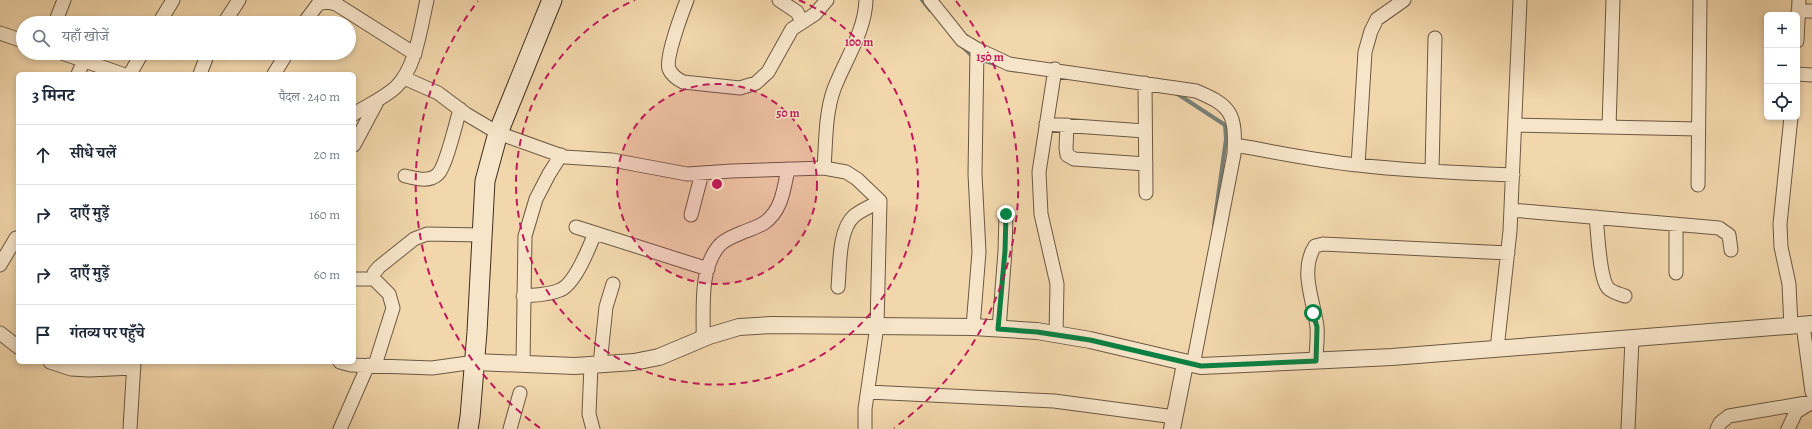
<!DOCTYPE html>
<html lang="hi">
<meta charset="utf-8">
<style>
:root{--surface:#fff;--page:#f6f6f7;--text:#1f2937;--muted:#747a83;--line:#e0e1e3}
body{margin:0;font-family:Alegreya,"Noto Serif Devanagari",serif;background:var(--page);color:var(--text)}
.controls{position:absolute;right:12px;top:12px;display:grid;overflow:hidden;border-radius:6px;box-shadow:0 2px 6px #0003}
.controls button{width:36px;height:36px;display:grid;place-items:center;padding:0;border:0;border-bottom:1px solid var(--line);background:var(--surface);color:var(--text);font:20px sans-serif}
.stop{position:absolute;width:12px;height:12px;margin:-9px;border:3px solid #0b8043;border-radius:50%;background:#fff}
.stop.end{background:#0b8043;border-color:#fff;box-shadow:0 1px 4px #0008}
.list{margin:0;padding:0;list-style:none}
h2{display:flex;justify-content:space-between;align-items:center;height:52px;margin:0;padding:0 16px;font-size:17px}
h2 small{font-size:13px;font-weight:400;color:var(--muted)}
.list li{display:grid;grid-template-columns:26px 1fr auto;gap:12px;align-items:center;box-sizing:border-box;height:60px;padding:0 16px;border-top:1px solid var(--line)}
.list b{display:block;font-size:15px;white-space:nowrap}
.list em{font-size:13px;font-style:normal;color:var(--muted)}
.icon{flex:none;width:22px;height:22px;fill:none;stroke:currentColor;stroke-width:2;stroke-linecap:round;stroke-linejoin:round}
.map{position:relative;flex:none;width:1812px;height:429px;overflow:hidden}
.search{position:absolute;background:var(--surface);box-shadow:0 2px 6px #0003;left:16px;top:16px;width:340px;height:44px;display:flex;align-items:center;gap:10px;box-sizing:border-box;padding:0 14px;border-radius:22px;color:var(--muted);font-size:15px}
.panel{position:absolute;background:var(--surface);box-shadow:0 2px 6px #0003;left:16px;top:72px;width:340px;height:292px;border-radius:6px}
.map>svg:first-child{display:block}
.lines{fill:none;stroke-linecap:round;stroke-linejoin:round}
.stream{stroke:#798079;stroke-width:4}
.minor-casing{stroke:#6c5843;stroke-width:15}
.tertiary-casing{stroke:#6c5843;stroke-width:18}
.secondary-casing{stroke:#3f2e20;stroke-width:21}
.minor{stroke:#f7e5c9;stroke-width:13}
.tertiary{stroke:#f7e5c9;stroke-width:16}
.secondary{stroke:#f7e5c9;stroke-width:19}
.route{stroke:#0b8043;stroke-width:5}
.ring{fill:none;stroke:#c2185b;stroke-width:2;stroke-dasharray:7 5}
.centre{fill:#c2185b;stroke:#f7e5c9;stroke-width:2}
.ring-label{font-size:12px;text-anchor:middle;font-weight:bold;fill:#c2185b;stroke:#f7e5c9;stroke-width:3;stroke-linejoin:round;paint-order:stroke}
</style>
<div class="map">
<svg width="1812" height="429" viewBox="0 0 1812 429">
<rect width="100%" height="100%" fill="#f2d7ac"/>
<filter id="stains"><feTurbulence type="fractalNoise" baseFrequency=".005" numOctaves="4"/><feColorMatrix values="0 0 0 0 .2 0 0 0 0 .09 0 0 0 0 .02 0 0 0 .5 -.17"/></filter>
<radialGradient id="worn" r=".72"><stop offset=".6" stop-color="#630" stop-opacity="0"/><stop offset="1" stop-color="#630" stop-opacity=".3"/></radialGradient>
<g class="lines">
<path class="stream" d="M 922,0 L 930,10
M 962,46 L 972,56
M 982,60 L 998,65
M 1176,93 L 1225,125 L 1226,139 L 1214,225"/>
<g class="minor-casing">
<path id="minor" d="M 687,0 C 682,13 665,58 669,69 C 672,76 677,79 683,82 L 740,88 L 756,83 L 768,72 L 792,29 L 815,14 L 827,0
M 779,0 L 797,12 L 802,22
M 930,0 L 962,40 L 977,49 L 1009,64 L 1196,91 C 1232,106 1236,114 1234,154 L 1193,365
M 1798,11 L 1812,11
M 55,23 L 64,0
M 159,23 L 173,0
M 224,23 L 239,0
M 304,23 L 318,4 L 327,2 L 336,4 L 415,54
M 0,33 L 23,41
M 1797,41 L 1799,0
M 62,53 L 122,74
M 1055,69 L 1039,172 L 1041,214 L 1057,284 L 1056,335
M 78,74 L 84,60
M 130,74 L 142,53
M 200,74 L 208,53
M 274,74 L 287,53
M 1797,74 L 1812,75
M 404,78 L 438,93 L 466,114 L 498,133 L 565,157 L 612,160 L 687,174 L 732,171 L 824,168 L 846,172 L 857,179 L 880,201 L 877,326 L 865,409 L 865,429
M 1145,83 L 1146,193
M 354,114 C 368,105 384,98 396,87 C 416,68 421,26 427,0
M 1046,124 L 1145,131
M 1067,125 L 1066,148 L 1067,155 L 1074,159 L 1146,164
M 1515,125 L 1698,129
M 1609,127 L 1613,0
M 354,145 L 378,100
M 1235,145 C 1276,152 1317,161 1358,165 C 1409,171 1461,173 1513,175
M 1358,165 L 1365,52 L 1371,31 L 1377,19 L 1404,0
M 824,168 C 826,142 825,114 834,89 C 845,60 865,32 866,0
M 1432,171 L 1435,38
M 405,176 C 415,178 429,183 438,174 C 446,166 456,123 460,109
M 1698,185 L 1700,0
M 1511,210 L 1719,228 L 1729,235 L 1731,250
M 691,215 L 702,173
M 1596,217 C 1598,232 1599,277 1608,288 C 1613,293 1620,294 1625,296
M 576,227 L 708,269
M 0,265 L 16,238
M 1676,273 L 1676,224
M 354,279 L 374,279
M 838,287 C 840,268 838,230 854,216 C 861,210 872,206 880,201
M 523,296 C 535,295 549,295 560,290 C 575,284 589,248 595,233
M 1803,325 L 1812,392
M 973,327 L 979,252 L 975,174 L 977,49
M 1791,327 L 1789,284 L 1781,247 L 1780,224 L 1791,117
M 999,329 L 1005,251 L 1006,214
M 0,333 L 18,347
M 703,339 C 704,310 699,271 718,247 C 723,240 734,236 741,233 C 748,230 758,227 764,223 C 782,211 784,188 788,169
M 1497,349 L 1510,231 L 1520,0
M 1316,361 C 1316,350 1318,338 1317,327 C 1314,301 1299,271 1315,246 L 1323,244 L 1508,253
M 50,362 L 71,369 L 89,370 L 134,368
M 340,362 L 351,365 L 432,368 L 475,362
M 523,364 L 525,236 L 536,199 L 549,174 L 561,155
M 600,364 L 606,307 L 613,284
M 375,365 L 393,308 L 389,294 L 374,279 L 374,273 L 379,267 L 414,239 L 427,234 L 482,235
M 591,365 L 589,414 L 593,429
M 868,392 L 1054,401 L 1175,417
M 130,429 L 134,362
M 340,429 L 368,365
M 510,429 L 520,393
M 1628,429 L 1632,339
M 1717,429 L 1720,423 L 1729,416 L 1812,402
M 1788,429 L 1796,412 L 1809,404"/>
</g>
<g class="tertiary-casing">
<path id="tertiary" d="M 475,362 L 575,366 L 634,362 L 659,357 L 709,336 L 739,327 L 772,325 L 973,327 L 1037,331 L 1090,340 L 1201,366 L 1392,357 L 1812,324
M 1172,429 L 1185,364"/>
</g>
<g class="secondary-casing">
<path id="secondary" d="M 468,429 L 470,417 L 477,332 L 485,181 L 498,133 L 552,0"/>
</g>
<use href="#minor" class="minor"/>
<use href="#tertiary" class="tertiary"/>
<use href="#secondary" class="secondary"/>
</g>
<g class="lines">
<path class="route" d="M 1006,214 L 1005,251 L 998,329 L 1037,332 L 1090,340 L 1201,366 L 1316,361 L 1317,327 L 1313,313"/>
</g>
<circle cx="717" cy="184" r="100" fill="#c2185b" fill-opacity=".12"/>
<g class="ring">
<circle cx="717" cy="184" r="100"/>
<path d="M799 0A201 201 0 1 1 635 0"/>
<path d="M540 428A301 301 0 0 1 478 1M956 1A301 301 0 0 1 894 428"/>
</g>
<circle cx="717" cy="184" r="6" class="centre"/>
<g class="ring-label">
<text x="859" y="46">100 m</text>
<text x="990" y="61">150 m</text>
<text x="788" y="117">50 m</text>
</g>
<rect width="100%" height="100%" filter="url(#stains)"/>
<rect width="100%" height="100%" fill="url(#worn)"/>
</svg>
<div class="controls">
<button>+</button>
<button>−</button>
<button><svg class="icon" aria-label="locate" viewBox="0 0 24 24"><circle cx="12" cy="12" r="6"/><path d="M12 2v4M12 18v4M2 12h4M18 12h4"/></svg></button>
</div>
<div class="stop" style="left:1313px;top:313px"></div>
<div class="stop end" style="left:1006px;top:214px"></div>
<div class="search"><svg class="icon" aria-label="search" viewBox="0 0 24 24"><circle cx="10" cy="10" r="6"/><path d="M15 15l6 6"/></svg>यहाँ खोजें</div>
<section class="panel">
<h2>3 मिनट<small>पैदल · 240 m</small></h2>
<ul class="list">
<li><svg class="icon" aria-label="ahead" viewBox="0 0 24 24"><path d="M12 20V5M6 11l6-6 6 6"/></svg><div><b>सीधे चलें</b></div><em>20 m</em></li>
<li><svg class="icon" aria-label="right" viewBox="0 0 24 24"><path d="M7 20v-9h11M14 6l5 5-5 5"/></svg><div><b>दाएँ मुड़ें</b></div><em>160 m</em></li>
<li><svg class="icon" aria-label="right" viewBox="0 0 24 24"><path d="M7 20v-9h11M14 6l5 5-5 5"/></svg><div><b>दाएँ मुड़ें</b></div><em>60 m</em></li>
<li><svg class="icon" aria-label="arrive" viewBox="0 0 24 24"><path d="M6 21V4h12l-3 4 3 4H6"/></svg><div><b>गंतव्य पर पहुँचे</b></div></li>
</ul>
</section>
</div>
